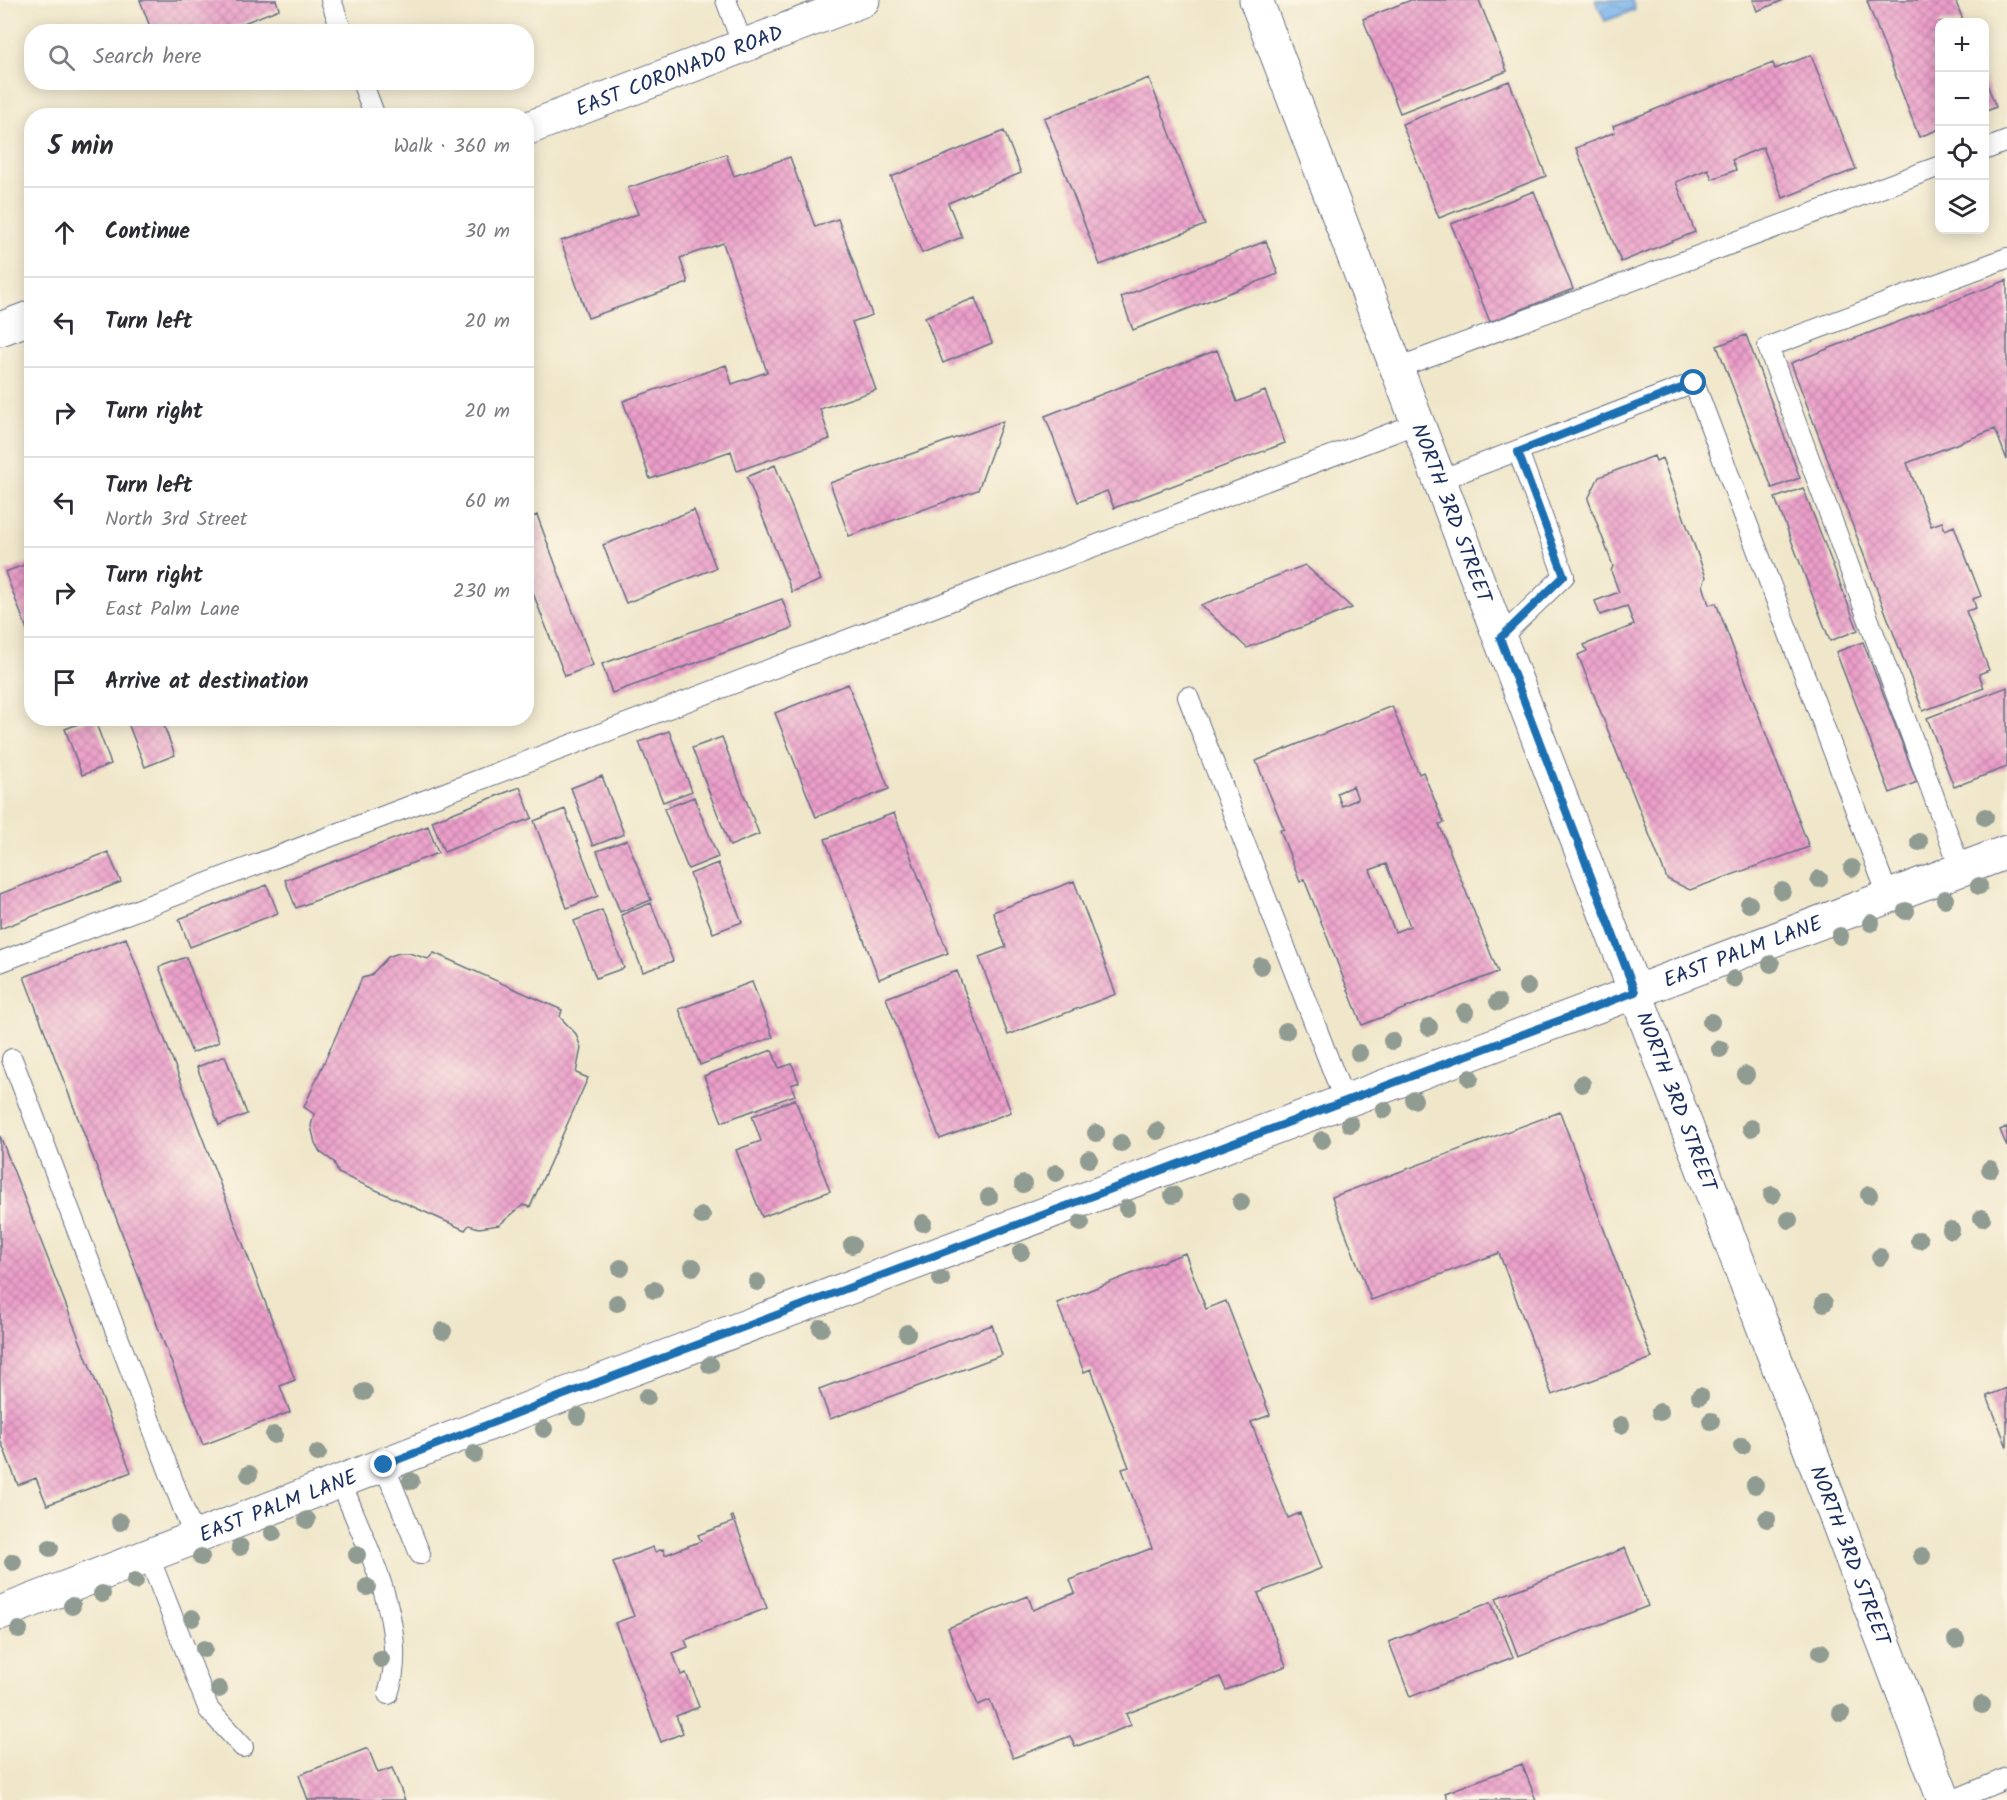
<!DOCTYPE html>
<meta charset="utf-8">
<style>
:root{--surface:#fff;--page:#f7f7f7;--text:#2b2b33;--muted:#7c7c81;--line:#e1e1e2}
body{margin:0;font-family:Kalam,sans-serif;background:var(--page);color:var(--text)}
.controls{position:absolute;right:18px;top:18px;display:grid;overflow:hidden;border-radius:12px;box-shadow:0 3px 15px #0003}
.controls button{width:54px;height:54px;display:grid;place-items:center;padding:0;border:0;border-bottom:2px solid var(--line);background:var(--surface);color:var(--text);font:30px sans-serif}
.stop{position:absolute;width:18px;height:18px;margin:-14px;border:4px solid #1f6fb2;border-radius:50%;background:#fff}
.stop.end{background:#1f6fb2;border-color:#fff;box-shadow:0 2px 6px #0008}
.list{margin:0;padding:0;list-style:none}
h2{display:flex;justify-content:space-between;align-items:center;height:78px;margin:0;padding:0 24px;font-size:26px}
h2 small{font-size:20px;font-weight:400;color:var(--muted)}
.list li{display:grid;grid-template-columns:39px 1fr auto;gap:18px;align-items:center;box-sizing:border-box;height:90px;padding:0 24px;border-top:2px solid var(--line)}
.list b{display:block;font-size:22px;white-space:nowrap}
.list p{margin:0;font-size:20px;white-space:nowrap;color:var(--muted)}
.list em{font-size:20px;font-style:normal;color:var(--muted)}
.icon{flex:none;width:33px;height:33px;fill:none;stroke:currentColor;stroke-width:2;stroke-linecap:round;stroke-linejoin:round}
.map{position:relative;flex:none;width:2007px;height:1800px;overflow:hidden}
.search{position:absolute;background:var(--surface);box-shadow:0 3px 15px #0003;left:24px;top:24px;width:510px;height:66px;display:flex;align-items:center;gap:15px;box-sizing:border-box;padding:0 21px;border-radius:24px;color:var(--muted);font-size:22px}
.panel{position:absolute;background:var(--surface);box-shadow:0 3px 15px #0003;left:24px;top:108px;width:510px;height:618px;border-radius:24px}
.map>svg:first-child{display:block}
.water{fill:url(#water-waves);stroke:#4c72a5;stroke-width:1.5}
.building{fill:url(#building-cross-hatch);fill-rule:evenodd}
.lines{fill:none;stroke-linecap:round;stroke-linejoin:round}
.service-casing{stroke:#666f84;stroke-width:22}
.minor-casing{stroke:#666f84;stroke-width:35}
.tertiary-casing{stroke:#666f84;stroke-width:35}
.service{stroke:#fff;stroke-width:20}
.minor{stroke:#fff;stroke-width:33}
.tertiary{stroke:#fff;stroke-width:33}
.tree{fill:#909b92}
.route{stroke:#1f6fb2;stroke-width:8}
.labels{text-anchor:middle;stroke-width:5;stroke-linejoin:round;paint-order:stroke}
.street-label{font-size:21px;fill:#1b2f5e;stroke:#fcf5e5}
</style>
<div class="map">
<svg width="2007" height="1800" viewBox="0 0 2007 1800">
<defs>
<pattern id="water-waves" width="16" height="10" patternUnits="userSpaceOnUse" patternTransform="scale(1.5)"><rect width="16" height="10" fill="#7cb5ec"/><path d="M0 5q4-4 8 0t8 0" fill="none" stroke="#6594c2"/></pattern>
<pattern id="building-cross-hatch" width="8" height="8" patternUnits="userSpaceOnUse" patternTransform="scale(1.5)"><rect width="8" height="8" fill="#ed9fca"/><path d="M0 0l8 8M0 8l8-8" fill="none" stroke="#bf82a7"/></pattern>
</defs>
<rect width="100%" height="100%" fill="#fcf5e5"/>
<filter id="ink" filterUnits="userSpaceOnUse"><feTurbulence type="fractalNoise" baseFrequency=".0167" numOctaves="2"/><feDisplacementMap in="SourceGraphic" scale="12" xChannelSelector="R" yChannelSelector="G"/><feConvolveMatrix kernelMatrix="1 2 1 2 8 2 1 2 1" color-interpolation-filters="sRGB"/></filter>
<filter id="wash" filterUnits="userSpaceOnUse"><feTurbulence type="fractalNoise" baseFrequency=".008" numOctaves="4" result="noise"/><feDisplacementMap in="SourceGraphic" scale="24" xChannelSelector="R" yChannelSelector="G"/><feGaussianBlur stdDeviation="1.35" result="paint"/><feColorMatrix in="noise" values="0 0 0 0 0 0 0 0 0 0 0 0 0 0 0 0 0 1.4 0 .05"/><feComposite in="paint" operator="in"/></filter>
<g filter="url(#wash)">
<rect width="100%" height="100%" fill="#f0e7cb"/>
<path class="water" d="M 1595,0 L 1632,0 L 1635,10 L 1605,21 Z"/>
<g id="blocks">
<path class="building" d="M 140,0 L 276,0 L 279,9 L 221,32 L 152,32 Z
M 1411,0 L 1479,0 L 1507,71 L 1400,113 L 1363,19 Z
M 1753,0 L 1784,0 L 1757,11 Z
M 1871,0 L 1955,0 L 1964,22 L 1940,22 L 1940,129 L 1919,137 L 1867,1 Z
M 1811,55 L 1856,169 L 1783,198 L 1763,147 L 1732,160 L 1736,170 L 1712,179 L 1708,169 L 1676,182 L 1695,232 L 1621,262 L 1576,148 L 1615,132 L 1613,126 L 1773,63 L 1775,69 Z
M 1984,77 L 1996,107 L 1984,112 Z
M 1149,78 L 1205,225 L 1100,265 L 1044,118 Z
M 1509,81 L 1546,176 L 1439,218 L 1402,124 Z
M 1004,131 L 1021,173 L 948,203 L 962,237 L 922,253 L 891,177 Z
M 726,154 L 734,176 L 790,157 L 815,227 L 838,219 L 872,315 L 852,322 L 876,390 L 820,409 L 830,439 L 737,471 L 731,451 L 650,479 L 623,401 L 726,365 L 732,384 L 767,372 L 723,243 L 680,258 L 688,283 L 588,318 L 561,241 L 638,214 L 628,188 Z
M 1534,191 L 1573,289 L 1490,322 L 1451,224 Z
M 1266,241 L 1278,274 L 1133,330 L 1121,297 Z
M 2007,280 L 2007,460 L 1995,429 L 1907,463 L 1931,526 L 1942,522 L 1945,530 L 1954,526 L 1981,596 L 1973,599 L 1976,608 L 1966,611 L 1989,670 L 1979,674 L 1984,688 L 1923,711 L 1791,363 Z
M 975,298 L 992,343 L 943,363 L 925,317 Z
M 1746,335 L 1800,478 L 1772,488 L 1717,346 Z
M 1217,350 L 1237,402 L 1265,391 L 1285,443 L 1114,508 L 1107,491 L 1078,502 L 1045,416 Z
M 1003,421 L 978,490 L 849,536 L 830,483 Z
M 1654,456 L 1656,461 L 1662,458 L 1706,577 L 1703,585 L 1709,605 L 1716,603 L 1809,847 L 1690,890 L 1667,879 L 1578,655 L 1587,651 L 1584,645 L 1634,625 L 1627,606 L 1600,615 L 1595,601 L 1619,592 L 1611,571 L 1613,566 L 1588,499 L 1599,477 Z
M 775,465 L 821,580 L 792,592 L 747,477 Z
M 1803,488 L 1858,630 L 1830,641 L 1775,498 Z
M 694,510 L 716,568 L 626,603 L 603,545 Z
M 537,515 L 593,665 L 565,676 L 526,575 L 526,520 Z
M 32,562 L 32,640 L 31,640 L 5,572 Z
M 1305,565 L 1352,608 L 1247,648 L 1201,605 Z
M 782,599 L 793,628 L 612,693 L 602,664 Z
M 1863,642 L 1917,782 L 1890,793 L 1836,652 Z
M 848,684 L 889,789 L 816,817 L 775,713 Z
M 2007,687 L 2007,767 L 1954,787 L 1927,718 Z
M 1392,706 L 1419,774 L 1423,772 L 1444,823 L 1439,824 L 1498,972 L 1362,1025 L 1304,879 L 1300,882 L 1280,830 L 1284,829 L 1256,761 ZM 1353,786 L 1358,799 L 1342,806 L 1337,793 ZM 1386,864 L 1410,926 L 1395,932 L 1370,870 Z
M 94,718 L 111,764 L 82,775 L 65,729 Z
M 126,718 L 161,718 L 175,755 L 145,767 Z
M 669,731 L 692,791 L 663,802 L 639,742 Z
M 722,737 L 759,834 L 730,846 L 692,748 Z
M 602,776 L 624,834 L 593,846 L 571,788 Z
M 520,787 L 532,818 L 444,852 L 432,821 Z
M 694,797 L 718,857 L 688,869 L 664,809 Z
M 565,809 L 598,896 L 567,908 L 534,821 Z
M 894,813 L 948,953 L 879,979 L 825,839 Z
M 428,826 L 438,853 L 296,908 L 285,880 Z
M 627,840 L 651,900 L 620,912 L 597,851 Z
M 108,852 L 121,882 L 0,929 L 0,894 Z
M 718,863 L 742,922 L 713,933 L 690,874 Z
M 1074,881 L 1116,994 L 1008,1035 L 979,957 L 1006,947 L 993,912 Z
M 267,885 L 278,913 L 190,947 L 179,919 Z
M 651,903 L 673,961 L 643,972 L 621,915 Z
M 602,910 L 624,968 L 596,978 L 574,921 Z
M 126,938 L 295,1380 L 280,1386 L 290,1412 L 203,1445 L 24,977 Z
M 399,953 L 409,953 L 428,959 L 434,953 L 562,1010 L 560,1017 L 576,1034 L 581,1048 L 576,1073 L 588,1078 L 530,1207 L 523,1205 L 499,1225 L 479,1228 L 469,1225 L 465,1230 L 338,1173 L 334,1162 L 320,1152 L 315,1143 L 311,1126 L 314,1114 L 304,1107 L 362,978 L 370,976 L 388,957 Z
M 186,957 L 219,1042 L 192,1053 L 159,967 Z
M 957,971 L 1011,1112 L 940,1139 L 886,998 Z
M 752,982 L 773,1037 L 700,1065 L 679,1009 Z
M 772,1050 L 779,1068 L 792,1064 L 799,1082 L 791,1085 L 795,1095 L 722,1122 L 704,1076 Z
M 225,1056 L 247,1114 L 219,1125 L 197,1067 Z
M 795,1099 L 830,1191 L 762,1217 L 736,1150 L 761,1141 L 752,1116 Z
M 1560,1112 L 1652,1358 L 1552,1395 L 1499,1253 L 1371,1300 L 1332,1197 Z
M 2007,1127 L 2007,1147 L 2000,1130 Z
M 0,1136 L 131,1472 L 47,1505 L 36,1478 L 18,1485 L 0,1439 Z
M 1185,1253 L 1206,1309 L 1226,1301 L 1270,1415 L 1251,1422 L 1288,1518 L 1300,1513 L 1322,1568 L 1258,1593 L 1286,1666 L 1226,1690 L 1220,1677 L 1126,1714 L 1131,1725 L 1075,1747 L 1070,1736 L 1013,1758 L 990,1700 L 978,1705 L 948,1628 L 1028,1596 L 1033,1610 L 1075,1593 L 1070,1580 L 1152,1548 L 1122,1469 L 1129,1467 L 1091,1369 L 1084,1372 L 1057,1303 Z
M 992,1325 L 1002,1355 L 830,1419 L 819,1389 Z
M 2007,1388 L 2007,1447 L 1987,1396 Z
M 733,1516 L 767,1608 L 685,1640 L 688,1647 L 673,1653 L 681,1675 L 686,1673 L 699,1707 L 676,1716 L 683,1733 L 661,1742 L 615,1623 L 634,1616 L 613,1562 L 653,1547 L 655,1552 L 663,1549 L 665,1555 L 701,1541 L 698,1535 L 733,1522 L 731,1517 Z
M 1625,1548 L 1648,1606 L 1518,1656 L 1496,1598 Z
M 1491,1602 L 1513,1657 L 1410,1697 L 1389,1642 Z
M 368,1748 L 378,1773 L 392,1768 L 405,1800 L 308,1800 L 299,1775 Z
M 1522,1764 L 1536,1800 L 1448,1800 L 1445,1793 Z"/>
</g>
</g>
<g filter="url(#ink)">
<use href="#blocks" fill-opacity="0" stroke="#666f84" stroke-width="1.5"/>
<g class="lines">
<g class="service-casing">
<path id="service" d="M 331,0 L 342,32
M 726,0 L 743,46
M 362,82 L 375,116
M 1984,150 L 2007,141
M 1397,368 L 1940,166
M 1440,480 L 1694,383 L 1889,898
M 1500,638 L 1564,576 L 1518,451
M 1188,697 L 1345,1102
M 1961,870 L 1768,347 L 2007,258
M 0,962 L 1418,423
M 12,1059 L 195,1539
M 384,1465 L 420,1554
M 341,1482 C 365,1545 411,1627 388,1694
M 149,1557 L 209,1710 L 243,1747
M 1954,1800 L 2007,1778"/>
</g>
<g class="minor-casing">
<g id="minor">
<path id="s1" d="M 526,129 L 863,0"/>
<path d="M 0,329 L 32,317"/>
<path id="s2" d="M 0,1613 L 561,1396 L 2007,852"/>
</g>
</g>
<g class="tertiary-casing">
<g id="tertiary">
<path id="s3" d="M 1256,0 L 1944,1800"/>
</g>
</g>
<use href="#service" class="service"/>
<use href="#minor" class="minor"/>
<use href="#tertiary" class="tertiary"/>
</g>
<g class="tree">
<circle cx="1985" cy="817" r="9"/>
<circle cx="1919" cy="842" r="9"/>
<circle cx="1852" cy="868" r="9"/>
<circle cx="1819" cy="879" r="9"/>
<circle cx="1979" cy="886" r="9"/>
<circle cx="1782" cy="891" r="9"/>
<circle cx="1945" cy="899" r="9"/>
<circle cx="1749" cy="904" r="9"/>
<circle cx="1906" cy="911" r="9"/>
<circle cx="1871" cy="923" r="9"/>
<circle cx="1840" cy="936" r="9"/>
<circle cx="1771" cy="964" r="9"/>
<circle cx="1261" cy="966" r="9"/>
<circle cx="1734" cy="979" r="9"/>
<circle cx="1527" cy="987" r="9"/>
<circle cx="1498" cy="1002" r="9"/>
<circle cx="1465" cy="1012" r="9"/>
<circle cx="1711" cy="1022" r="9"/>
<circle cx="1429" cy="1027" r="9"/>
<circle cx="1286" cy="1031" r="9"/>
<circle cx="1392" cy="1041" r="9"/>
<circle cx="1720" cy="1049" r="9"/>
<circle cx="1359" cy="1053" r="9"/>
<circle cx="1746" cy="1075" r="9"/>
<circle cx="1470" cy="1078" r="9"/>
<circle cx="1582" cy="1084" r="9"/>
<circle cx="1414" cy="1100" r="9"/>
<circle cx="1384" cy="1110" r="9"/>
<circle cx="1350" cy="1124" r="9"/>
<circle cx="1751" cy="1128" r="9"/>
<circle cx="1157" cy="1131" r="9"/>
<circle cx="1096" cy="1133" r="9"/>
<circle cx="1322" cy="1140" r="9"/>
<circle cx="1121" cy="1143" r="9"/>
<circle cx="1089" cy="1159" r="9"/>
<circle cx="1990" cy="1169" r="9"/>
<circle cx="1056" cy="1173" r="9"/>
<circle cx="1023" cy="1184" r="9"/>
<circle cx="1173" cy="1195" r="9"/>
<circle cx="1772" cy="1195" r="9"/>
<circle cx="1869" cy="1195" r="9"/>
<circle cx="989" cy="1197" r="9"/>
<circle cx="1241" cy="1202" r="9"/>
<circle cx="1127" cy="1208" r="9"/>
<circle cx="702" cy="1216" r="9"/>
<circle cx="1982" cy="1218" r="9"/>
<circle cx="1789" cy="1220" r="9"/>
<circle cx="923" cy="1223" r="9"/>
<circle cx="1081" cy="1223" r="9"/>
<circle cx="1951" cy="1230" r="9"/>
<circle cx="1919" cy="1240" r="9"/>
<circle cx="852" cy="1245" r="9"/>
<circle cx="1021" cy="1252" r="9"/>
<circle cx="1880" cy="1257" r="9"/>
<circle cx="693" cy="1267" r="9"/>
<circle cx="621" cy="1268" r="9"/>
<circle cx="941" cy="1279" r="9"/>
<circle cx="757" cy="1282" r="9"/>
<circle cx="654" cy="1290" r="9"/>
<circle cx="617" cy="1303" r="9"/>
<circle cx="1824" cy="1303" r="9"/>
<circle cx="821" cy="1328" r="9"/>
<circle cx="443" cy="1331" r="9"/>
<circle cx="907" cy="1333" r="9"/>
<circle cx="710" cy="1365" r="9"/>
<circle cx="364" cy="1392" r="9"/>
<circle cx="1700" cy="1396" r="9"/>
<circle cx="647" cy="1397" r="9"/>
<circle cx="1660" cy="1412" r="9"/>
<circle cx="578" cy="1416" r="9"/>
<circle cx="1711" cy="1421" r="9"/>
<circle cx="1621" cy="1425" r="9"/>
<circle cx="544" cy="1429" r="9"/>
<circle cx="274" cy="1435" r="9"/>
<circle cx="1742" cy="1446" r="9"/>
<circle cx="318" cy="1453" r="9"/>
<circle cx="474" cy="1454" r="9"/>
<circle cx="249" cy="1474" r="9"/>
<circle cx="411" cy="1481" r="9"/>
<circle cx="1755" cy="1485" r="9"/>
<circle cx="1767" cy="1519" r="9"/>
<circle cx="307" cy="1520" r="9"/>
<circle cx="120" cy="1522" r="9"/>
<circle cx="273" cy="1533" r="9"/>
<circle cx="240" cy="1547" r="9"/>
<circle cx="50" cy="1548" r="9"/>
<circle cx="357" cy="1555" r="9"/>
<circle cx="1922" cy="1556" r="9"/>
<circle cx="201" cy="1557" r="9"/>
<circle cx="13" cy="1562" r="9"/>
<circle cx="135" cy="1581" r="9"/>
<circle cx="367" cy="1587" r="9"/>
<circle cx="102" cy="1594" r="9"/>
<circle cx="72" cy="1606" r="9"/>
<circle cx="192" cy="1618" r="9"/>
<circle cx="19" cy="1630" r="9"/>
<circle cx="1956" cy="1640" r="9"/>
<circle cx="204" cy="1649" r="9"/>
<circle cx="1821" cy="1652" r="9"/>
<circle cx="381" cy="1659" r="9"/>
<circle cx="219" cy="1689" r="9"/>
<circle cx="1982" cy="1705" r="9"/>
<circle cx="1841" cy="1713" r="9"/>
</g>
</g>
<g class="lines" filter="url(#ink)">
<path class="route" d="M 384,1465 L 561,1396 L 1635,992 L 1500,638 L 1564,576 L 1518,452 L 1694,383"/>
</g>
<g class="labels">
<g class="street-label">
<text dy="7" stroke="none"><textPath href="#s1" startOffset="164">EAST CORONADO ROAD</textPath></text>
<text dy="7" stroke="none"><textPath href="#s3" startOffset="549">NORTH 3RD STREET</textPath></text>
<text dy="7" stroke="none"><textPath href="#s2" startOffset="1864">EAST PALM LANE</textPath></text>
<text dy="7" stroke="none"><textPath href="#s3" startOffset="1179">NORTH 3RD STREET</textPath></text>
<text dy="7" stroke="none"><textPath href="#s2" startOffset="298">EAST PALM LANE</textPath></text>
<text dy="7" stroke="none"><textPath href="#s3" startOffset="1665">NORTH 3RD STREET</textPath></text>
</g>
</g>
</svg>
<div class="controls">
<button>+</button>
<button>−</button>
<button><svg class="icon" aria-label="locate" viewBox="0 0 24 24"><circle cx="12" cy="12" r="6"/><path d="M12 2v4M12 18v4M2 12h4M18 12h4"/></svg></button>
<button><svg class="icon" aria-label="layers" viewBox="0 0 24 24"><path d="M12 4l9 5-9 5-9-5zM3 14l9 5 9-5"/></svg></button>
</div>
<div class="stop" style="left:1694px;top:383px"></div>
<div class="stop end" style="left:384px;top:1465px"></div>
<div class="search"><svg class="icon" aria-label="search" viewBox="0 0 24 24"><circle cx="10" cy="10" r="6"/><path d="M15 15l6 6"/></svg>Search here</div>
<section class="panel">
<h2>5 min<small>Walk · 360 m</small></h2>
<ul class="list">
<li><svg class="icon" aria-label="ahead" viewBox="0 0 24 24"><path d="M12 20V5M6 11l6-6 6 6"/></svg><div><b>Continue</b></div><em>30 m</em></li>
<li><svg class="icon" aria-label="left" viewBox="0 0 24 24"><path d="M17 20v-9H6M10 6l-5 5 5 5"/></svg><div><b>Turn left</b></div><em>20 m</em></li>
<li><svg class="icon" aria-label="right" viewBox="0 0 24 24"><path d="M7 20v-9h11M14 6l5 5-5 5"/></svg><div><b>Turn right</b></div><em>20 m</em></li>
<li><svg class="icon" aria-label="left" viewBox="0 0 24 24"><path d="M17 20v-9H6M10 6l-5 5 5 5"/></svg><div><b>Turn left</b><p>North 3rd Street</p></div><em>60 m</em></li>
<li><svg class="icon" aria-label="right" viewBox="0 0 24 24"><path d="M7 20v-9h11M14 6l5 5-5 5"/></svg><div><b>Turn right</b><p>East Palm Lane</p></div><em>230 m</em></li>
<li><svg class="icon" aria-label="arrive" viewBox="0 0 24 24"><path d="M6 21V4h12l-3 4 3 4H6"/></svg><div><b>Arrive at destination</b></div></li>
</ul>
</section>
</div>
